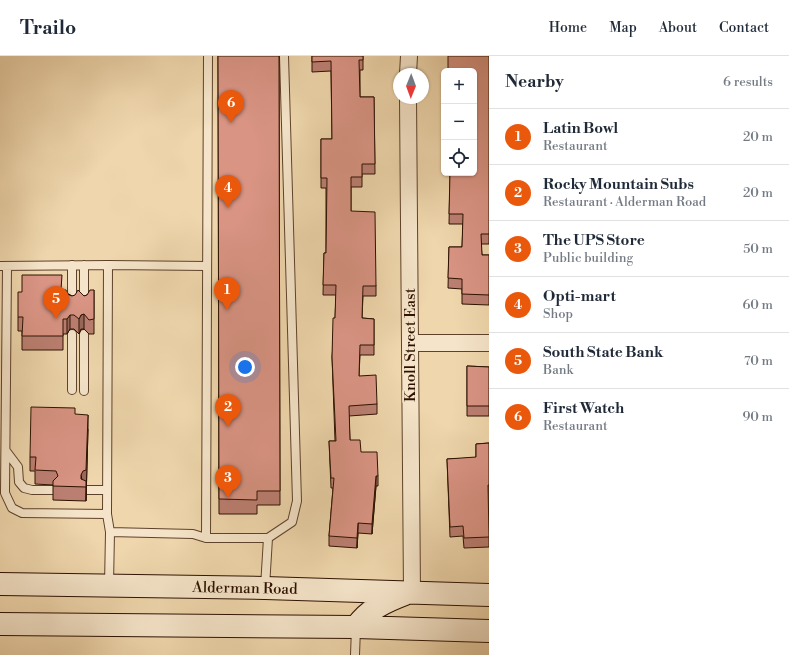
<!DOCTYPE html>
<meta charset="utf-8">
<style>
:root{--surface:#fff;--page:#f2f2f3;--text:#1f2937;--muted:#747a83;--line:#e0e1e3;--accent:#ea580c}
body{margin:0;font-family:"Libre Bodoni",serif;background:var(--page);color:var(--text)}
.controls{position:absolute;right:12px;top:12px;display:grid;overflow:hidden;border-radius:6px;box-shadow:0 1px 3px #0004}
.controls button{width:36px;height:36px;display:grid;place-items:center;padding:0;border:0;border-bottom:1px solid var(--line);background:var(--surface);color:var(--text);font:20px sans-serif}
.compass{position:absolute;left:393px;top:12px;width:36px;height:36px;border-radius:50%;background:var(--surface);box-shadow:0 1px 3px #0004;rotate:181deg}
.you{position:absolute;left:245px;top:311px;width:14px;height:14px;margin:-10px;border:3px solid #fff;border-radius:50%;background:#1a73e8;box-shadow:0 0 0 6px #1a73e833}
.badge{display:grid;place-items:center;width:26px;height:26px;border-radius:50%;background:var(--accent);color:#fff;font-size:13px;font-weight:700}
.pin{position:absolute;translate:-50% -33px;filter:drop-shadow(0 1px 2px #0008)}
.pin::after{content:'';position:absolute;top:21px;width:14px;height:12px;background:inherit;clip-path:polygon(0 0,100% 0,50% 100%)}
.list{margin:0;padding:0;list-style:none}
h2{display:flex;justify-content:space-between;align-items:center;height:52px;margin:0;padding:0 16px;font-size:17px}
h2 small{font-size:13px;font-weight:400;color:var(--muted)}
.list li{display:grid;grid-template-columns:26px 1fr auto;gap:12px;align-items:center;box-sizing:border-box;height:56px;padding:0 16px;border-top:1px solid var(--line)}
.list b{display:block;font-size:15px;white-space:nowrap}
.list p{margin:0;font-size:13px;white-space:nowrap;color:var(--muted)}
.list em{font-size:13px;font-style:normal;color:var(--muted)}
.icon{flex:none;width:22px;height:22px;fill:none;stroke:currentColor;stroke-width:2;stroke-linecap:round;stroke-linejoin:round}
.map{position:relative;flex:none;width:489px;height:599px;overflow:hidden}
header{display:flex;align-items:center;gap:24px;box-sizing:border-box;height:56px;padding:0 20px;background:var(--surface);border-bottom:1px solid var(--line)}
header strong{font-size:19px}
nav{display:flex;gap:22px;margin-inline-start:auto;font-size:14px}
main{display:flex}
aside{flex:1;background:var(--surface)}
.map>svg:first-child{display:block}
.lines{fill:none;stroke-linecap:round;stroke-linejoin:round}
.lane-casing{stroke:#5d422b;stroke-width:10}
.street-casing{stroke:#5d422b;stroke-width:18}
.secondary-casing{stroke:#2c1100;stroke-width:24}
.lane{stroke:#f5e4c9;stroke-width:8}
.street{stroke:#f5e4c9;stroke-width:16}
.secondary{stroke:#f5e4c9;stroke-width:22}
.wall{fill:#bb7f72;stroke:#2c1100}
.shaded-wall{fill:#98685c;stroke:#2c1100}
.building{fill:#d99484;stroke:#2c1100}
.labels{text-anchor:middle;stroke-width:3.5;stroke-linejoin:round;paint-order:stroke}
.street-label{font-size:15px;fill:#2c1100;stroke:#f5e4c9}
</style>
<header>
<strong>Trailo</strong>
<nav><a>Home</a><a>Map</a><a>About</a><a>Contact</a></nav>
</header>
<main>
<div class="map">
<svg width="489" height="599" viewBox="0 0 489 599">
<rect width="100%" height="100%" fill="#efd6ac"/>
<filter id="stains"><feTurbulence type="fractalNoise" baseFrequency=".005" numOctaves="4"/><feColorMatrix values="0 0 0 0 .2 0 0 0 0 .09 0 0 0 0 .02 0 0 0 .5 -.17"/></filter>
<radialGradient id="worn" r=".72"><stop offset=".6" stop-color="#630" stop-opacity="0"/><stop offset="1" stop-color="#630" stop-opacity=".3"/></radialGradient>
<g class="lines">
<g class="lane-casing">
<path id="lane" d="M 208,0 L 206,482 L 268,482 L 265,531
M 84,209 L 84,249
M 0,210 L 108,209
M 7,210 L 5,437 L 12,452 L 22,457 L 107,458
M 72,249 L 72,209
M 72,278 L 72,334
M 84,335 L 84,278
M 6,395 L 18,411 L 19,426 L 24,432 L 32,434 L 53,434
M 86,434 L 107,434
M 110,476 L 107,458 L 108,209 L 207,210
M 268,482 L 292,466 L 297,445 L 284,0
M 109,529 L 110,476 L 193,478 L 206,482
M 355,599 L 356,572"/>
</g>
<g class="street-casing">
<path id="street" d="M 408,18 L 409,0
M 408,42 L 412,536
M 410,287 L 489,287"/>
</g>
<g class="secondary-casing">
<path id="secondary" d="M 0,528 L 265,532 L 489,539
M 0,568 L 356,571 L 489,575
M 356,571 C 369,553 384,546 405,538"/>
</g>
<use href="#lane" class="lane"/>
<use href="#street" class="street"/>
<use href="#secondary" class="secondary"/>
</g>
<path class="wall" d="M 218,0 L 279,0 L 280,449 L 257,449 L 257,458 L 219,458 Z
M 312,0 L 363,0 L 363,14 L 360,14 L 360,41 L 374,41 L 375,118 L 362,118 L 362,131 L 351,131 L 351,155 L 376,230 L 376,240 L 363,240 L 362,262 L 374,263 L 374,299 L 360,299 L 359,320 L 377,348 L 377,358 L 349,360 L 350,384 L 361,396 L 378,420 L 378,430 L 376,430 L 372,478 L 358,477 L 357,492 L 329,490 L 329,480 L 333,432 L 331,432 L 329,385 L 335,385 L 332,301 L 335,262 L 336,239 L 323,239 L 324,197 L 326,197 L 326,132 L 321,132 L 321,83 L 332,83 L 331,15 L 312,16 Z
M 489,0 L 489,188 L 481,188 L 482,199 L 489,199 L 489,249 L 462,248 L 462,233 L 448,232 L 449,191 L 462,191 L 463,168 L 449,168 L 450,119 L 447,119 L 447,117 L 474,117 L 474,15 Z
M 62,234 L 72,240 L 84,240 L 87,239 L 94,234 L 94,278 L 89,278 L 84,273 L 81,273 L 79,278 L 74,273 L 70,273 L 67,278 L 63,278 L 63,294 L 22,294 L 22,275 L 18,275 L 18,261 Z
M 467,310 L 489,311 L 489,360 L 467,360 Z
M 75,358 L 88,373 L 86,445 L 53,444 L 53,429 L 35,428 L 35,415 L 30,415 L 30,401 Z
M 489,387 L 489,491 L 464,492 L 463,480 L 450,481 L 447,403 L 476,402 L 476,388 Z"/>
<path class="shaded-wall" d="M 84,258 L 84,273 L 81,273 L 79,278 L 79,263 L 81,259 Z
M 70,259 L 70,273 L 67,278 L 67,263 Z
M 88,359 L 88,373 L 86,445 L 86,429 L 83,429 L 81,419 Z
M 376,420 L 376,430 L 372,478 L 372,468 Z
M 358,467 L 358,477 L 357,492 L 357,482 Z"/>
<path class="building" d="M 218,0 L 279,0 L 280,435 L 257,435 L 257,444 L 219,443 Z
M 312,0 L 363,0 L 363,4 L 359,4 L 360,41 L 374,41 L 375,108 L 362,108 L 362,121 L 351,121 L 351,155 L 375,156 L 376,230 L 363,230 L 362,262 L 374,263 L 374,289 L 360,289 L 359,320 L 376,319 L 377,348 L 349,350 L 350,384 L 360,384 L 361,396 L 377,396 L 378,420 L 376,420 L 372,468 L 358,467 L 357,482 L 329,480 L 334,422 L 331,422 L 329,385 L 336,385 L 332,301 L 333,262 L 335,262 L 336,229 L 323,229 L 324,197 L 326,197 L 327,122 L 321,122 L 321,83 L 332,83 L 331,5 L 312,6 Z
M 448,0 L 489,0 L 489,178 L 481,178 L 482,199 L 489,199 L 489,239 L 462,238 L 462,223 L 448,222 L 449,191 L 462,191 L 463,158 L 449,158 L 450,117 L 474,117 L 474,15 L 448,15 Z
M 22,219 L 62,219 L 61,234 L 66,234 L 67,238 L 72,240 L 75,239 L 78,234 L 84,240 L 87,239 L 90,234 L 94,234 L 94,263 L 89,264 L 84,258 L 81,259 L 79,263 L 74,259 L 70,259 L 67,263 L 63,263 L 63,280 L 22,280 L 23,261 L 18,261 L 18,236 L 22,236 Z
M 467,310 L 489,311 L 489,350 L 467,350 Z
M 31,351 L 75,352 L 75,358 L 88,359 L 86,414 L 83,415 L 81,419 L 81,423 L 86,425 L 86,431 L 53,430 L 53,425 L 58,420 L 56,415 L 35,414 L 36,401 L 30,401 Z
M 489,387 L 489,429 L 488,429 L 489,481 L 464,482 L 463,470 L 450,471 L 447,403 L 476,401 L 476,388 Z"/>
<g class="labels">
<g class="street-label">
<text transform="translate(410 289) rotate(-90)" y="5">Knoll Street East</text>
<text transform="translate(245 532) rotate(1)" y="5">Alderman Road</text>
</g>
</g>
<rect width="100%" height="100%" filter="url(#stains)"/>
<rect width="100%" height="100%" fill="url(#worn)"/>
</svg>
<div class="controls">
<button>+</button>
<button>−</button>
<button><svg class="icon" aria-label="locate" viewBox="0 0 24 24"><circle cx="12" cy="12" r="6"/><path d="M12 2v4M12 18v4M2 12h4M18 12h4"/></svg></button>
</div>
<svg class="compass" viewBox="-18 -18 36 36"><path d="M0-13l5 13h-10z" fill="#e53935"/><path d="M0 13l5-13h-10z" fill="#747a83"/></svg>
<div class="you"></div>
<div class="pin badge" style="left:227px;top:254px">1</div>
<div class="pin badge" style="left:228px;top:371px">2</div>
<div class="pin badge" style="left:228px;top:442px">3</div>
<div class="pin badge" style="left:228px;top:152px">4</div>
<div class="pin badge" style="left:56px;top:263px">5</div>
<div class="pin badge" style="left:231px;top:67px">6</div>
</div>
<aside>
<h2>Nearby<small>6 results</small></h2>
<ul class="list">
<li><span class="badge">1</span><div><b>Latin Bowl</b><p>Restaurant</p></div><em>20 m</em></li>
<li><span class="badge">2</span><div><b>Rocky Mountain Subs</b><p>Restaurant · Alderman Road</p></div><em>20 m</em></li>
<li><span class="badge">3</span><div><b>The UPS Store</b><p>Public building</p></div><em>50 m</em></li>
<li><span class="badge">4</span><div><b>Opti-mart</b><p>Shop</p></div><em>60 m</em></li>
<li><span class="badge">5</span><div><b>South State Bank</b><p>Bank</p></div><em>70 m</em></li>
<li><span class="badge">6</span><div><b>First Watch</b><p>Restaurant</p></div><em>90 m</em></li>
</ul>
</aside>
</main>
